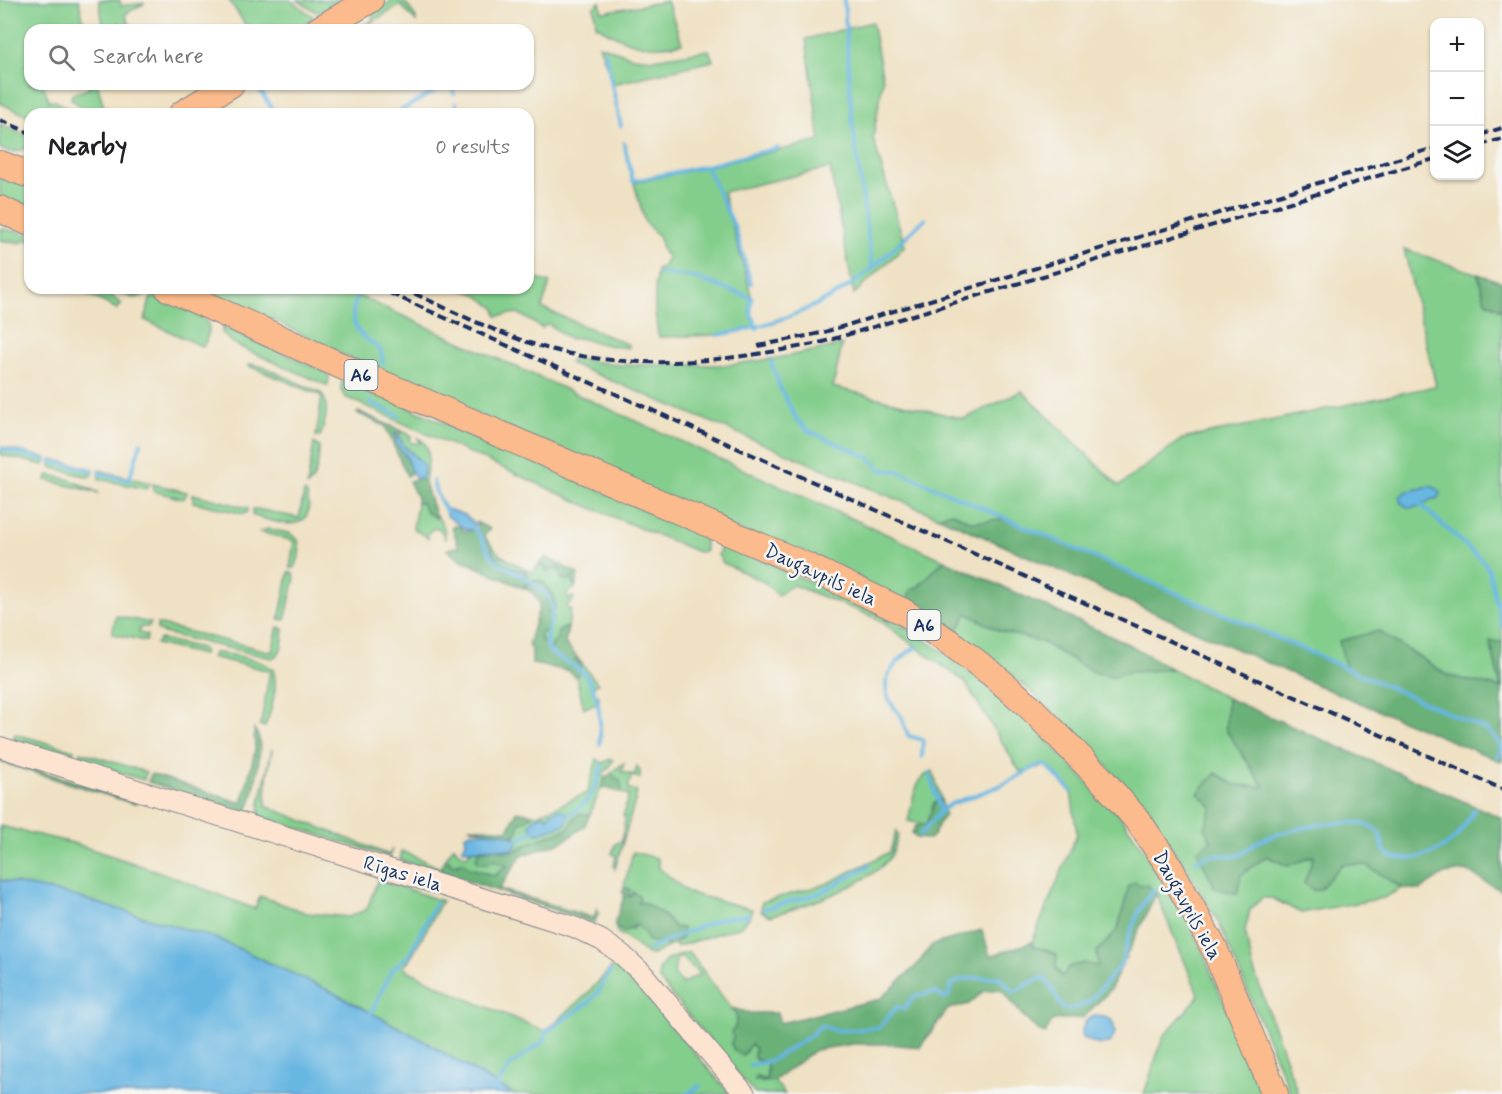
<!DOCTYPE html>
<meta charset="utf-8">
<style>
:root{--surface:#fff;--page:#f6f6f6;--text:#202124;--muted:#757577;--line:#e0e0e0}
body{margin:0;font-family:Mynerve,sans-serif;background:var(--page);color:var(--text)}
.controls{position:absolute;right:18px;top:18px;display:grid;overflow:hidden;border-radius:12px;box-shadow:0 2px 4px #0004}
.controls button{width:54px;height:54px;display:grid;place-items:center;padding:0;border:0;border-bottom:2px solid var(--line);background:var(--surface);color:var(--text);font:30px sans-serif}
.list{margin:0;padding:0;list-style:none}
h2{display:flex;justify-content:space-between;align-items:center;height:78px;margin:0;padding:0 24px;font-size:26px}
h2 small{font-size:20px;font-weight:400;color:var(--muted)}
.icon{flex:none;width:33px;height:33px;fill:none;stroke:currentColor;stroke-width:2;stroke-linecap:round;stroke-linejoin:round}
.map{position:relative;flex:none;width:1502px;height:1094px;overflow:hidden}
.search{position:absolute;background:var(--surface);box-shadow:0 2px 4px #0004;left:24px;top:24px;width:510px;height:66px;display:flex;align-items:center;gap:15px;box-sizing:border-box;padding:0 21px;border-radius:18px;color:var(--muted);font-size:22px}
.panel{position:absolute;background:var(--surface);box-shadow:0 2px 4px #0004;left:24px;top:108px;width:510px;height:186px;border-radius:18px}
.map>svg:first-child{display:block}
.green{fill:#83ce8c;stroke:#4f7e75;stroke-width:1.5;fill-rule:evenodd}
.forest{fill:#6ab178;stroke:#42706b;stroke-width:1.5}
.water{fill:#67b6e2;stroke:#4172a0;stroke-width:1.5}
.lines{fill:none;stroke-linecap:round;stroke-linejoin:round}
.stream{stroke:#67b6e2;stroke-width:4}
.secondary-casing{stroke:#858890;stroke-width:22}
.highway-casing{stroke:#858890;stroke-width:28}
.secondary{stroke:#fde4d1;stroke-width:20}
.highway{stroke:#fbbb8c;stroke-width:26}
.rail{stroke:#1b2f5e;stroke-width:4;stroke-dasharray:9 4.5;stroke-linecap:butt}
.labels{text-anchor:middle;stroke-width:5;stroke-linejoin:round;paint-order:stroke}
.shield{fill:#f6f6f2;stroke:#5d6b8a;stroke-width:1.5}
.shield-label{font-size:18px;font-weight:bold;fill:#1b2f5e}
.street-label{font-size:20px;fill:#1b2f5e;stroke:#f6f6f2}
</style>
<div class="map">
<svg width="1502" height="1094" viewBox="0 0 1502 1094">
<rect width="100%" height="100%" fill="#f6f6f2"/>
<filter id="ink" filterUnits="userSpaceOnUse"><feTurbulence type="fractalNoise" baseFrequency=".0167" numOctaves="2"/><feDisplacementMap in="SourceGraphic" scale="12" xChannelSelector="R" yChannelSelector="G"/><feConvolveMatrix kernelMatrix="1 2 1 2 8 2 1 2 1" color-interpolation-filters="sRGB"/></filter>
<filter id="wash" filterUnits="userSpaceOnUse"><feTurbulence type="fractalNoise" baseFrequency=".008" numOctaves="4" result="noise"/><feDisplacementMap in="SourceGraphic" scale="24" xChannelSelector="R" yChannelSelector="G"/><feGaussianBlur stdDeviation="1.35" result="paint"/><feColorMatrix in="noise" values="0 0 0 0 0 0 0 0 0 0 0 0 0 0 0 0 0 1.4 0 .05"/><feComposite in="paint" operator="in"/></filter>
<g filter="url(#wash)">
<rect width="100%" height="100%" fill="#efe1c3"/>
<path class="green" d="M 0,0 L 79,0 L 85,30 L 30,30 L 30,84 L 43,84 L 49,101 L 54,100 L 77,114 L 30,114 L 30,117 L 0,103 Z
M 99,0 L 120,0 L 121,6 L 145,3 L 125,14 L 132,29 L 128,22 L 121,26 L 119,23 L 109,30 L 104,30 Z
M 229,0 L 290,0 L 314,17 L 294,30 L 249,30 Z
M 297,0 L 344,0 L 318,13 Z
M 392,0 L 403,0 L 416,17 L 416,22 L 401,5 L 358,30 L 355,30 L 373,20 L 372,16 Z
M 667,1 L 682,43 C 646,51 626,44 596,25 L 594,7 L 600,2 L 602,12 Z
M 872,22 L 883,80 L 873,138 L 905,246 L 854,294 L 830,168 L 723,192 L 752,298 C 748,309 752,317 757,328 L 718,335 L 659,337 C 654,320 654,287 657,270 L 664,265 L 668,257 L 663,252 L 659,237 L 645,222 L 634,183 L 820,141 L 806,39 Z
M 599,45 L 633,57 L 653,59 L 709,50 L 713,61 L 613,84 Z
M 88,84 L 97,84 L 106,113 C 91,116 83,108 71,99 L 72,94 L 90,88 Z
M 0,124 L 30,137 L 30,146 C 20,152 11,154 0,149 Z
M 0,174 L 30,186 L 30,214 L 0,200 Z
M 0,229 L 16,231 L 30,235 L 30,241 L 23,240 L 22,243 L 0,240 Z
M 1404,249 L 1478,274 L 1485,301 L 1502,310 L 1502,642 L 1490,642 L 1502,688 L 1449,676 L 1378,631 L 1347,669 L 1007,519 L 972,522 L 951,512 L 939,517 L 569,363 L 572,360 L 578,359 L 619,365 L 728,365 L 778,358 L 842,345 L 833,387 L 964,419 L 1022,391 L 1119,486 L 1182,439 L 1436,386 Z
M 528,276 L 550,283 L 542,308 L 629,345 L 629,348 L 612,346 L 578,338 L 570,339 L 548,324 L 542,328 L 518,313 L 497,316 L 495,308 L 474,293 L 457,288 L 528,288 Z
M 90,288 L 142,288 L 147,290 C 138,304 127,295 116,290 L 112,297 L 122,304 L 117,309 L 87,294 Z
M 188,288 L 341,288 L 944,560 L 918,587 L 907,605 L 341,354 L 272,319 Z
M 154,294 C 166,299 203,312 208,324 C 211,332 206,340 203,347 L 145,320 L 150,300 Z
M 223,327 L 328,373 L 329,376 L 328,386 L 238,346 L 228,339 L 222,332 L 222,328 Z
M 250,364 L 264,367 L 321,393 C 330,404 325,424 320,437 L 316,437 L 322,396 L 249,366 Z
M 345,380 L 698,533 L 705,538 L 705,551 L 698,552 L 587,506 L 345,397 L 341,390 L 342,382 Z
M 400,430 L 412,436 L 410,438 L 412,443 L 421,443 L 417,437 C 436,447 426,466 425,484 L 421,478 L 424,474 C 422,469 421,463 418,459 C 410,449 397,445 400,430 Z
M 314,443 L 319,447 C 319,459 317,480 307,486 Z
M 2,447 L 47,458 L 45,464 L 43,465 L 2,455 L 0,453 Z
M 52,459 L 94,469 L 92,475 L 89,477 L 53,468 L 51,466 Z
M 99,470 L 150,483 L 146,489 L 99,479 Z
M 50,475 L 71,480 L 99,493 L 46,480 L 47,476 Z
M 153,484 L 187,492 L 185,497 L 183,499 L 153,491 Z
M 304,492 L 307,494 C 317,537 276,523 252,515 L 253,509 L 257,509 L 299,518 Z
M 193,494 L 248,508 L 247,512 L 244,514 L 193,502 Z
M 421,502 L 428,512 L 438,517 C 442,524 448,532 444,540 L 445,537 L 439,528 L 434,528 L 428,533 L 428,538 L 413,528 L 417,504 Z
M 268,529 L 289,533 L 298,540 C 301,549 299,562 294,568 L 290,568 L 294,541 L 260,532 Z
M 721,545 L 729,546 L 843,596 L 908,629 L 941,650 L 1018,710 L 1123,820 L 1182,904 L 1263,1094 L 1144,1094 L 1163,1037 L 1199,996 L 1156,894 L 1147,885 L 1129,885 L 1118,929 L 1097,952 L 1098,967 L 1062,977 L 1045,949 L 1034,947 L 1032,942 L 1077,834 L 1071,791 L 1047,766 L 1020,772 L 965,682 L 876,618 L 793,585 L 778,595 L 764,582 L 723,563 L 718,555 Z
M 493,547 L 500,555 L 532,573 L 538,566 C 545,565 546,569 552,569 C 567,570 572,576 575,589 L 570,590 L 567,594 L 568,599 L 574,597 L 573,601 L 566,606 L 569,610 L 571,609 L 568,628 L 565,627 L 558,632 L 558,639 L 548,651 L 546,644 L 541,641 L 541,634 L 546,630 C 547,624 550,620 551,614 L 549,612 L 554,612 L 553,594 L 534,580 L 528,584 L 526,589 L 523,588 L 527,585 L 528,576 L 505,565 L 491,551 Z
M 289,572 L 293,573 L 295,578 L 285,620 L 279,619 Z
M 966,613 L 1000,631 L 1042,642 L 1093,672 L 1121,673 L 1172,669 L 1227,698 L 1226,730 L 1264,787 L 1235,785 L 1216,773 L 1212,807 L 1205,828 L 1241,875 L 1266,856 L 1287,866 L 1314,856 L 1320,889 L 1341,864 L 1366,865 L 1402,888 L 1384,898 L 1301,913 L 1272,898 L 1262,898 L 1250,910 L 1245,931 L 1253,968 L 1298,1094 L 1291,1094 L 1219,923 L 1183,862 L 1137,799 L 1076,732 L 1009,672 L 957,632 Z
M 116,616 L 151,623 L 148,627 L 140,627 L 139,633 L 147,635 L 146,641 L 112,634 Z
M 157,624 L 272,652 L 278,627 L 284,629 C 282,640 284,656 271,658 L 160,632 L 157,629 Z
M 160,639 L 201,648 L 204,650 L 203,655 L 156,644 Z
M 214,653 C 228,653 263,660 273,669 C 279,685 271,712 265,727 L 259,725 L 261,723 L 270,671 L 211,657 Z
M 576,656 L 598,684 L 594,686 L 593,692 L 599,696 L 599,703 L 584,708 L 576,677 L 580,663 L 576,660 Z
M 15,734 L 74,750 L 72,758 L 13,740 Z
M 272,749 L 267,777 L 266,806 L 389,855 L 392,849 L 390,857 L 259,816 L 260,802 Z
M 81,752 L 146,772 L 144,780 L 79,760 Z
M 597,759 L 603,763 L 610,759 L 613,760 L 610,766 L 602,775 L 605,778 L 624,763 L 622,772 L 634,775 L 637,766 L 640,771 L 640,778 L 631,776 L 628,789 L 637,792 L 635,801 L 615,869 L 614,866 L 616,855 L 612,854 L 615,844 L 622,841 L 625,817 L 623,816 L 629,795 L 622,793 L 621,783 L 616,777 L 605,779 L 590,814 L 574,818 L 570,826 L 565,830 L 529,843 L 515,851 L 504,851 L 500,849 L 505,849 L 518,840 L 514,834 L 520,822 L 529,818 L 532,814 L 537,815 L 587,793 ZM 552,812 L 566,812 L 568,817 L 566,824 L 539,833 L 533,831 L 545,815 L 549,817 Z
M 933,771 L 941,799 L 934,803 L 926,825 L 908,821 C 913,802 913,778 933,771 Z
M 0,826 L 73,843 L 163,873 L 255,909 L 260,896 L 307,913 L 349,917 L 367,909 L 378,879 L 442,901 L 412,956 L 403,968 L 458,995 L 545,1031 L 585,996 L 611,968 L 615,966 L 651,1002 L 730,1094 L 513,1094 L 424,1041 L 334,993 L 218,939 L 67,894 L 0,880 Z
M 896,831 L 898,836 C 895,844 894,855 887,861 C 865,886 802,907 770,916 L 761,911 L 762,902 L 826,884 L 890,852 Z
M 454,846 L 457,851 L 466,856 L 469,854 L 469,851 L 495,848 L 490,850 L 492,860 L 508,865 L 507,868 L 503,867 L 496,875 C 487,875 479,868 470,869 L 460,862 L 458,865 L 451,864 L 449,860 L 444,861 Z
M 402,851 L 440,868 L 443,874 L 400,860 Z
M 633,852 L 657,858 L 659,868 L 689,893 L 752,909 L 749,918 L 739,927 L 676,947 C 675,941 676,934 674,928 C 668,912 641,904 628,896 L 627,888 L 623,890 Z
M 636,925 L 655,940 L 666,943 L 668,947 L 652,955 L 648,954 L 617,932 L 615,926 L 620,930 L 632,929 Z
M 689,952 L 737,1016 L 735,1028 L 745,1051 L 751,1044 L 755,1048 L 754,1057 L 756,1060 L 767,1062 L 767,1077 L 762,1082 L 774,1081 L 785,1094 L 755,1094 L 659,980 C 656,960 674,956 689,952 ZM 681,957 L 700,974 L 682,984 L 674,973 L 676,960 Z"/>
<path class="forest" d="M 1478,274 L 1502,282 L 1502,310 L 1485,301 Z
M 360,412 L 400,430 L 400,434 L 395,435 L 397,445 L 408,460 L 411,472 L 409,475 L 407,476 L 385,426 L 357,413 Z
M 421,478 L 425,483 L 436,518 L 426,512 L 421,502 L 417,504 L 417,498 L 409,481 Z
M 951,512 L 972,522 L 1007,519 L 1346,668 L 1339,641 L 1378,631 L 1449,676 L 1501,688 L 1490,641 L 1502,642 L 1502,762 L 1324,688 L 939,517 Z
M 476,522 L 490,529 L 484,536 L 493,547 L 491,552 L 498,560 L 517,570 C 529,568 530,581 523,588 L 459,559 L 447,550 L 451,548 L 459,547 L 452,528 L 453,526 L 459,526 L 465,532 L 472,530 L 479,532 Z
M 546,557 L 578,574 L 576,586 L 573,584 L 572,577 L 568,580 L 562,579 L 559,568 L 546,571 L 545,566 L 538,566 Z
M 944,560 L 1130,645 L 1172,669 L 1121,673 L 1115,677 L 1093,672 L 1042,642 L 1000,631 L 967,613 L 957,632 L 907,605 L 910,590 L 918,587 Z
M 534,580 L 542,581 C 550,591 557,598 554,612 L 549,612 L 554,617 L 549,621 L 547,630 L 541,634 L 541,641 L 545,642 L 549,651 L 551,650 L 553,642 L 558,639 L 558,633 L 563,628 L 568,628 L 565,643 L 576,656 L 576,660 L 581,665 L 580,673 L 576,677 L 569,671 L 532,664 L 532,651 L 528,645 L 540,604 L 533,593 L 526,589 L 528,584 Z
M 1227,698 L 1502,818 L 1502,891 L 1466,871 L 1444,874 L 1420,890 L 1402,888 L 1366,865 L 1342,864 L 1320,889 L 1314,891 L 1304,883 L 1314,856 L 1287,866 L 1267,856 L 1241,875 L 1237,894 L 1215,888 L 1197,851 L 1211,841 L 1205,828 L 1212,807 L 1198,793 L 1216,773 L 1235,785 L 1264,787 L 1226,730 Z
M 254,729 C 256,732 258,734 259,738 C 262,751 254,801 246,812 L 148,782 L 151,774 L 242,803 L 255,751 Z
M 0,758 L 136,801 L 135,804 L 0,762 Z
M 613,775 L 621,783 L 622,793 L 602,787 L 605,778 Z
M 941,799 L 945,816 C 936,822 938,834 929,839 L 916,838 L 912,833 L 916,826 L 921,824 L 926,825 L 934,803 Z
M 517,811 L 532,814 L 526,820 L 520,822 L 518,832 L 514,834 L 514,836 C 499,832 485,832 471,828 L 470,827 L 508,830 Z
M 578,814 L 590,814 L 584,827 L 562,842 L 521,856 L 499,889 L 594,918 L 597,908 L 599,913 L 594,923 L 440,872 L 440,868 L 444,861 L 449,860 L 451,864 L 458,865 L 460,862 L 463,862 L 470,869 C 480,868 489,879 497,874 C 502,871 505,867 508,866 L 492,860 L 486,864 L 478,862 L 476,858 L 479,851 L 495,848 L 504,851 L 515,851 L 529,843 L 565,830 L 570,826 Z
M 1136,882 L 1141,886 L 1147,884 L 1156,894 L 1110,990 L 1086,1015 L 1082,1018 L 1053,1020 L 1045,1034 C 1026,1024 1015,1005 1001,989 L 984,991 L 969,1004 L 948,1009 L 920,1047 L 888,1044 L 853,1044 L 815,1050 L 774,1081 L 755,1081 L 756,1076 L 764,1080 L 767,1077 L 767,1062 L 757,1060 L 754,1057 L 755,1048 L 751,1044 L 743,1055 L 734,1051 L 731,1044 L 733,1037 L 731,1032 L 735,1028 L 737,1016 L 731,1008 L 751,1013 L 777,1013 L 780,1023 L 880,999 L 917,965 L 932,945 L 982,930 L 990,956 L 1032,942 L 1034,947 L 1045,949 L 1057,955 L 1056,968 L 1062,977 L 1069,967 L 1084,963 L 1098,966 L 1097,952 L 1118,929 L 1129,885 Z
M 627,888 L 630,889 L 628,896 L 630,897 L 633,892 L 640,896 L 638,903 L 643,902 C 654,908 667,917 674,927 L 683,928 L 682,939 L 668,947 C 663,937 655,944 648,941 L 645,934 L 636,925 L 624,932 L 615,926 L 615,922 L 625,894 L 622,893 L 623,890 Z"/>
<path class="water" d="M 396,434 L 406,448 L 423,464 L 424,474 L 420,479 L 417,479 L 410,470 L 407,457 L 396,443 Z
M 1430,486 L 1438,489 L 1440,493 L 1438,498 L 1430,500 L 1422,506 L 1409,508 L 1401,503 L 1400,497 L 1405,492 Z
M 446,509 C 456,511 470,516 475,525 L 473,529 L 467,530 L 448,517 L 445,512 Z
M 559,809 L 566,812 L 568,817 L 566,824 L 539,833 L 533,831 L 530,825 L 533,820 L 542,815 L 549,817 L 552,812 Z
M 470,832 C 484,833 506,830 517,840 L 518,844 L 512,850 L 495,848 L 464,850 L 462,847 L 466,842 L 465,835 Z
M 0,880 L 67,894 L 218,939 L 334,993 L 424,1041 L 513,1094 L 0,1094 Z
M 1093,1016 L 1106,1017 L 1113,1021 L 1115,1033 L 1111,1042 L 1099,1045 L 1083,1038 C 1080,1029 1084,1020 1093,1016 Z"/>
<g class="lines">
<path class="stream" d="M 844,0 L 852,119 L 872,266
M 605,52 L 621,126
M 451,84 L 454,94
M 259,89 L 274,111 L 281,114
M 456,103 L 459,114
M 395,114 L 440,88 L 439,84
M 624,143 L 633,181 L 706,166 L 735,228 L 751,283
M 706,166 L 778,148
M 660,273 L 692,277 L 752,298 C 748,310 753,318 757,329
M 356,299 C 350,317 353,330 369,341 C 373,344 378,347 380,350 C 383,354 382,360 383,364
M 718,335 C 766,327 811,312 852,284 C 878,266 901,240 925,219
M 771,362 L 781,390 L 797,420 L 809,431 L 870,458 L 881,470 L 898,471 L 1487,730 L 1497,740 L 1501,750
M 370,402 L 399,416
M 2,449 L 46,460
M 51,461 L 93,471
M 99,473 L 129,480 L 141,443
M 433,481 L 436,493 L 447,512
M 1422,506 L 1485,563 L 1489,571 L 1502,626
M 472,527 C 484,535 485,552 496,560 C 512,573 547,584 552,606 C 555,620 543,636 547,646 C 551,658 568,661 577,668 C 600,684 601,719 600,744
M 917,646 C 898,659 876,678 891,703 C 894,709 900,713 902,718 C 905,725 904,729 909,736 L 923,740 L 922,757
M 1497,757 L 1502,749
M 941,811 L 951,804 L 1000,786 L 1041,764 L 1047,766 L 1071,791
M 567,815 C 590,805 596,788 602,765
M 920,835 L 941,811 L 929,773
M 518,840 L 533,831
M 1196,861 C 1202,858 1208,855 1213,855 C 1221,854 1229,857 1236,856 C 1245,854 1251,845 1259,841 C 1280,832 1315,824 1339,823 C 1350,822 1375,822 1380,835 C 1383,843 1381,850 1389,855 C 1408,864 1434,855 1449,843 C 1460,835 1467,822 1474,810
M 764,909 L 820,893 L 869,866
M 650,949 L 677,936 L 719,919 L 748,915
M 371,1013 L 392,970 L 409,955 L 436,903
M 750,1065 L 770,1061 L 807,1038 L 822,1025 L 835,1031 L 878,1028 L 897,1007 L 904,1009 L 913,997 L 935,992 L 944,998 L 949,996 L 951,985 L 963,979 L 999,977 L 1014,992 L 1036,980 L 1043,978 C 1054,986 1055,999 1064,1009 C 1087,1011 1098,992 1111,976 C 1114,972 1118,970 1120,966 C 1123,959 1125,950 1127,943 C 1133,924 1140,904 1154,890
M 498,1085 L 510,1066 L 545,1040 L 546,1032 L 589,1002 L 599,991 L 610,971
M 687,1094 L 700,1086"/>
</g>
</g>
<g filter="url(#ink)">
<g class="lines">
<g class="secondary-casing">
<path id="secondary" d="M 0,747 L 574,927 L 601,940 L 620,953 L 642,973 L 745,1094"/>
</g>
<g class="highway-casing">
<path id="highway" d="M 318,30 L 370,0
M 182,114 L 231,84
M 0,164 L 30,175
M 0,209 L 30,223
M 168,288 L 339,365 L 807,566 L 904,612 L 949,642 L 991,673 L 1029,706 L 1103,781 L 1139,822 L 1169,866 L 1215,950 L 1275,1094"/>
</g>
<use href="#secondary" class="secondary"/>
<use href="#highway" class="highway"/>
<path class="rail" d="M 0,120 L 30,133
M 1480,135 L 1502,128
M 1480,145 L 1502,139
M 378,288 L 1502,789
M 402,288 C 449,309 496,334 546,348 C 635,373 733,361 823,342 L 1434,159
M 758,346 L 821,333 L 1434,148"/>
</g>
</g>
<g class="labels">
<g class="shield">
<rect x="344.5" y="360" width="33" height="30" rx="4.5"/>
<rect x="907.5" y="610" width="33" height="30" rx="4.5"/>
</g>
<g class="shield-label">
<text x="361" y="381">A6</text>
<text x="924" y="631">A6</text>
</g>
<g class="street-label">
<text transform="translate(821 574) rotate(25)" y="7">Daugavpils iela</text>
<text transform="translate(403 873) rotate(17)" y="7">Rīgas iela</text>
<text transform="translate(1188 905) rotate(61)" y="7">Daugavpils iela</text>
</g>
</g>
</svg>
<div class="controls">
<button>+</button>
<button>−</button>
<button><svg class="icon" aria-label="layers" viewBox="0 0 24 24"><path d="M12 4l9 5-9 5-9-5zM3 14l9 5 9-5"/></svg></button>
</div>
<div class="search"><svg class="icon" aria-label="search" viewBox="0 0 24 24"><circle cx="10" cy="10" r="6"/><path d="M15 15l6 6"/></svg>Search here</div>
<section class="panel">
<h2>Nearby<small>0 results</small></h2>
<ul class="list">
</ul>
</section>
</div>
